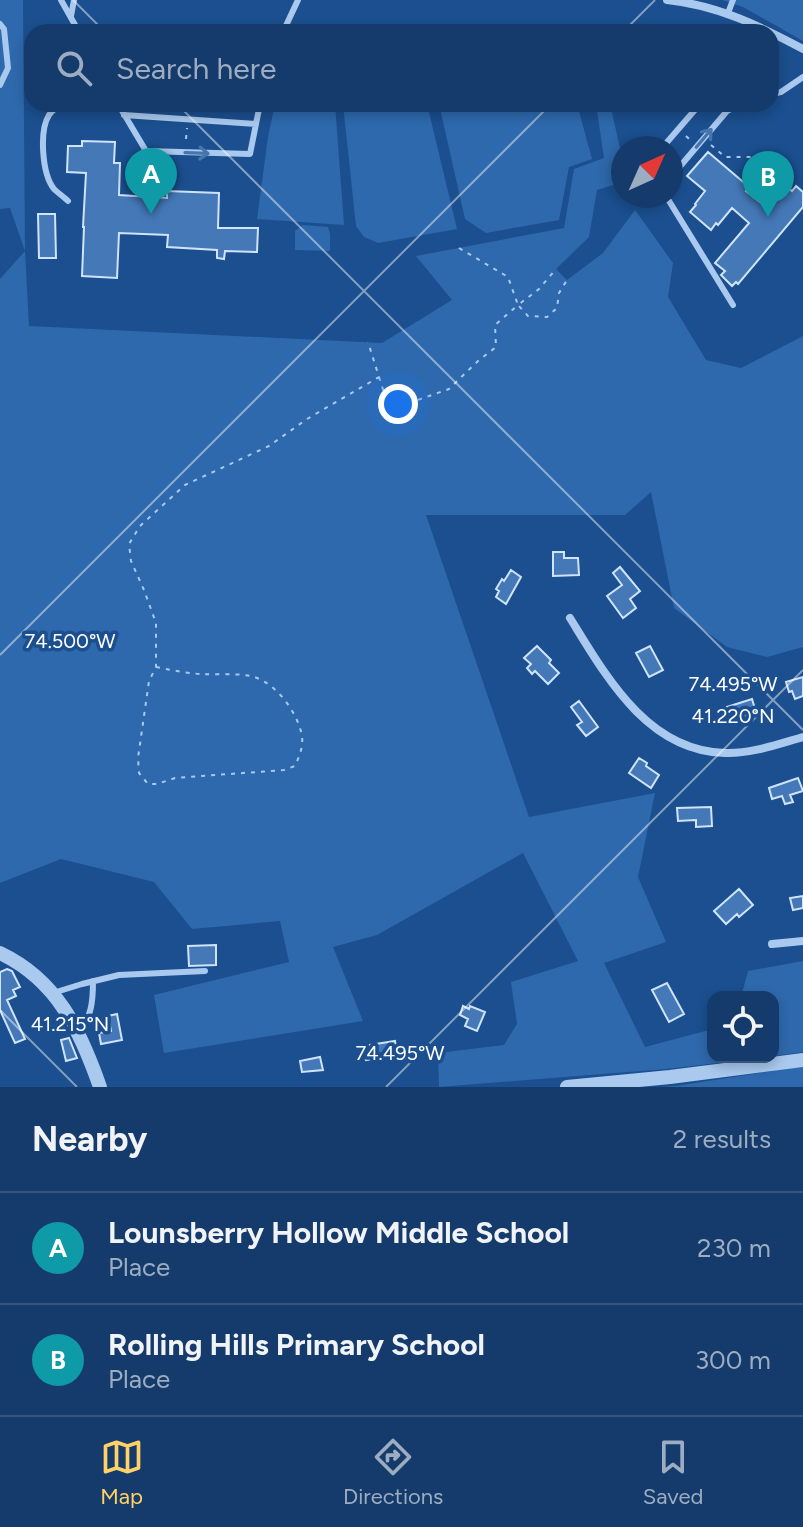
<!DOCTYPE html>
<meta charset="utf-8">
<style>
:root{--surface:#143b6b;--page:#214673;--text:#f1f3f6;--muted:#9dadc1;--line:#33557e;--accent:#ffd166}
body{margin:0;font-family:Figtree,sans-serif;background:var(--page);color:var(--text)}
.controls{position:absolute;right:24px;bottom:24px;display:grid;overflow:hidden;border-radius:16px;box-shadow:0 4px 12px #0003}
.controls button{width:72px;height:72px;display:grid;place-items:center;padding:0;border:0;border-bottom:2px solid var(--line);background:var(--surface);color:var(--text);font:40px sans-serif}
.compass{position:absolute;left:611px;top:136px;width:72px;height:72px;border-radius:50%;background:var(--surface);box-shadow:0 4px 12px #0003;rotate:45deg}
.you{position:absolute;left:398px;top:404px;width:28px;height:28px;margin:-20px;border:6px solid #fff;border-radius:50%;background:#1a73e8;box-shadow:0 0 0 12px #1a73e833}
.badge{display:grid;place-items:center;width:52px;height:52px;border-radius:50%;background:var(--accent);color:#fff;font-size:26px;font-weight:700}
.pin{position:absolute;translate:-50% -66px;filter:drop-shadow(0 2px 4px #0008)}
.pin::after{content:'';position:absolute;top:42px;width:28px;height:24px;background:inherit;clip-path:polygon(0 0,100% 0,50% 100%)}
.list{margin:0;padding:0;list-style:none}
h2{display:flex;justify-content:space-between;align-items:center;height:104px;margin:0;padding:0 32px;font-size:34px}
h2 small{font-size:26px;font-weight:400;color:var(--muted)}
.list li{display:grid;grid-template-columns:52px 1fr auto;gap:24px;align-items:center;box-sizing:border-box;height:112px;padding:0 32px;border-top:2px solid var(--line)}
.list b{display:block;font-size:30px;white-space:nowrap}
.list p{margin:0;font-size:26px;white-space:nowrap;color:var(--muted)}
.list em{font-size:26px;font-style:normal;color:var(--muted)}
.icon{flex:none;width:44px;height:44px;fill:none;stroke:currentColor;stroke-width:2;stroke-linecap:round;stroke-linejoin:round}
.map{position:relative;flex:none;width:803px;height:1087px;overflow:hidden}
.search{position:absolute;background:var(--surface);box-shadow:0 4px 12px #0003;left:24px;right:24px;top:24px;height:88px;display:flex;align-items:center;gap:20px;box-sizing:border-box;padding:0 28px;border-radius:24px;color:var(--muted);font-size:30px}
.sheet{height:328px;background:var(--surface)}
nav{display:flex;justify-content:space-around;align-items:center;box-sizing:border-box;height:112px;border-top:2px solid var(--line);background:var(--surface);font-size:22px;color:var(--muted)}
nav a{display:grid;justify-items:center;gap:4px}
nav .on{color:var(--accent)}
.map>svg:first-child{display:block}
.green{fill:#2e69ad}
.building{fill:#4478b7;stroke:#cfe3fa;stroke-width:2}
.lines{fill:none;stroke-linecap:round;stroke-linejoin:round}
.path{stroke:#a9c9ee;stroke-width:2;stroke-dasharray:4 6;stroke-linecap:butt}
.service{stroke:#a9c9ee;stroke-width:6}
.minor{stroke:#a9c9ee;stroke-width:8}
.tertiary{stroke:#a9c9ee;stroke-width:14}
.oneway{stroke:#4674ac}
.ticks{fill:none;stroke:#fff;stroke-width:2;stroke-opacity:0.45}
.ticks-label{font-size:20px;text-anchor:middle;fill:#fff;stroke:#1b4f8f;stroke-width:7;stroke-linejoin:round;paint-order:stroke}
</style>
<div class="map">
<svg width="803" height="1087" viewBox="0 0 803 1087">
<rect width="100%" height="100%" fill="#1b4f8f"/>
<path class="green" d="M 0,0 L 23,0 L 25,251 L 29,326 L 382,343 L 452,300 L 416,256 L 564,228 L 574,169 L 604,158 L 596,104 L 610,104 L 623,161 L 623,182 L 597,190 L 589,237 L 556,269 L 567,280 L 603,253 L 635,210 L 673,263 L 668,297 L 706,360 L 741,368 L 803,336 L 803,647 L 767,657 L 727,647 L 674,608 L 651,492 L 625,515 L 426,515 L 529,817 L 655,793 L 638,877 L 666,942 L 604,963 L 645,1047 L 713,1029 L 713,1057 L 769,1057 L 666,1069 L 439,1087 L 438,1053 L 504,1045 L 517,1024 L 511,982 L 578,961 L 523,853 L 377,935 L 333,947 L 363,1021 L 164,1053 L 154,995 L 289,962 L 280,921 L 192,929 L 154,882 L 61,859 L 0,883 L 0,279 L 25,251 L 10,208 L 0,209 Z
M 722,0 L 803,0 L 803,41 L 743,7 Z
M 275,104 L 335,104 L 344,225 L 257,219 L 268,137 Z
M 343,104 L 427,104 L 457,229 L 378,243 L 364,237 L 356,226 Z
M 439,104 L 577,104 L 592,159 L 569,167 L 559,220 L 486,233 L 465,219 Z
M 303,225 L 328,227 L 330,234 L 330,251 L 295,250 L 295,231 Z
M 803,961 L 803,1052 L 773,1056 L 773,997 L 741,997 L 748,971 Z
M 803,1066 L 803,1087 L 660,1087 L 676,1086 Z"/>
<path class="building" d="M 82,141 L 115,142 L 114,163 L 120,163 L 119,195 L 167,198 L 167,191 L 219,193 L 218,228 L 258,228 L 257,252 L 225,251 L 224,259 L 217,258 L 217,250 L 167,247 L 168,235 L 119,233 L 117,278 L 82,276 L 84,227 L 83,227 L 86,173 L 67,172 L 68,146 L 82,146 Z
M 708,152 L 749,187 L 746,191 L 765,206 L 783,184 L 792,191 L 796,186 L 803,192 L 803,207 L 738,284 L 736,282 L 732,286 L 721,275 L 725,271 L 715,263 L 749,223 L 732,208 L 718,225 L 716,223 L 711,230 L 690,212 L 696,205 L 695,204 L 705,191 L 687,176 Z
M 38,214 L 55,214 L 56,258 L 39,258 Z
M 553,552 L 564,552 L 564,558 L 578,558 L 579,575 L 553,576 Z
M 620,567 L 640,591 L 630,599 L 636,608 L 623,618 L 607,596 L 622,585 L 613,573 Z
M 511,570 L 521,577 L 506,604 L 496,597 L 499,591 L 496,589 L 502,579 L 504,581 Z
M 537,646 L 551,660 L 549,663 L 559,673 L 548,684 L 535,671 L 532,674 L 527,668 L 531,664 L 524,658 Z
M 650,646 L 663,670 L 649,677 L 636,653 Z
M 803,677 L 803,696 L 795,699 L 792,691 L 789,692 L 786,682 Z
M 752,699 L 756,712 L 731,720 L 727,707 Z
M 579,701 L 598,727 L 586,736 L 577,725 L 582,722 L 571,707 Z
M 639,758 L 647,763 L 646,766 L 659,775 L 651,788 L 629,773 Z
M 798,778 L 803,791 L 790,795 L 793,802 L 785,804 L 782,796 L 772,799 L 769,788 Z
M 711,807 L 712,826 L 696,827 L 696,820 L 678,821 L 677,808 Z
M 739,889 L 753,905 L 739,917 L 737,914 L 726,924 L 714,911 Z
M 803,896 L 803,908 L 793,910 L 790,898 Z
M 216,945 L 216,965 L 189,966 L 188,946 Z
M 7,969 L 12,971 L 20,987 L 13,990 L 16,996 L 7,1000 L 25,1039 L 15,1043 L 0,1010 L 0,972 Z
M 667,983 L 684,1014 L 669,1022 L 652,990 Z
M 463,1006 L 469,1009 L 470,1006 L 485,1012 L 477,1031 L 465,1026 L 468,1019 L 460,1015 Z
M 117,1014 L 122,1040 L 101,1044 L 99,1033 L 111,1031 L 108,1016 Z
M 69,1038 L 77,1058 L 66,1061 L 61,1040 Z
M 395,1041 L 397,1055 L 366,1060 L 363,1046 Z
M 320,1057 L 323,1070 L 302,1072 L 300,1061 Z"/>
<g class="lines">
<path class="path" d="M 686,136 L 689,139
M 186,139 L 187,128
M 711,145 L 725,157 L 754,157 L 782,181 L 763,205
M 459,248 L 508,277 L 518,305 L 539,289 L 556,269
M 379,377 L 388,405 L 412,402 L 449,389 L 478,361 L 496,347 L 495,325 L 518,305 L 528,316 L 547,317 L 557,308 L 559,293 L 567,280
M 156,667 C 171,670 186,673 200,674 C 216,675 235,673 251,676 C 271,681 287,700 296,718 C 305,738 304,746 295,766 L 284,770 L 175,778 L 157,784 L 148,784 L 139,773 L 138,758 L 149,681 L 156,667 L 156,623 L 144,590 L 131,561 L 129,544 L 140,526 L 185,485 L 269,446 L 307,419 L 379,377 L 368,342"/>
<path class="service" d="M 61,0 L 79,32
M 728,13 L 733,0
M 71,16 L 74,0
M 0,24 L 4,29 L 8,68 L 0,85
M 283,32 L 298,0
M 771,94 L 781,92 L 803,77
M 118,104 L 146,151 L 250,154 L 260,104
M 124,115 L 256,124
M 662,148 L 700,104
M 671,177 L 727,111 L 740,104
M 666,196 L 733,305
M 68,201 C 64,197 58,193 54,189 C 42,174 39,131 49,115 C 56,105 66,105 77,104
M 53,993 L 82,984 L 119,975 L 205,971
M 77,1032 C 92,1019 93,1000 93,981"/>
<path class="minor" d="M 667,0 C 717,5 760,26 803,49
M 570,618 C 606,676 647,751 725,753 C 751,754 778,744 803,737
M 772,944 L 803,941"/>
<path class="tertiary" d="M 0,953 C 57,980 80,1030 100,1087
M 567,1087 L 670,1077 L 803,1060"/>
</g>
<defs><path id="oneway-shaft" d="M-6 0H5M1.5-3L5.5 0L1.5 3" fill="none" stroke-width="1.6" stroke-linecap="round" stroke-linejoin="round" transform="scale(2)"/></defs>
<g class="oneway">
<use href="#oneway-shaft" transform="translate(704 138) rotate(-50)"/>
<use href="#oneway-shaft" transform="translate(197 153) rotate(2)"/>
</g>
<path class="ticks" d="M 73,0 L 105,32M 623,32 L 655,0M 177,104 L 803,730M 0,655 L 551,104M 0,1010 L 77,1087M 386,1087 L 803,670"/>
<g class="ticks-label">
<text x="70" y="648">74.500°W</text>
<text x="733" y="691">74.495°W</text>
<text x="733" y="723">41.220°N</text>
<text x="70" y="1031">41.215°N</text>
<text x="400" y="1060">74.495°W</text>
</g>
</svg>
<div class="controls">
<button><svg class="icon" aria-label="locate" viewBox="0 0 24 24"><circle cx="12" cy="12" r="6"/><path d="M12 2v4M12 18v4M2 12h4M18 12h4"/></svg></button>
</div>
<svg class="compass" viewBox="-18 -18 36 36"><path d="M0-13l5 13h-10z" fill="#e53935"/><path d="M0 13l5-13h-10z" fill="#9dadc1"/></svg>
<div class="you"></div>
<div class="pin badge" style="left:151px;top:214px;background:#0f9aa8">A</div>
<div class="pin badge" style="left:768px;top:217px;background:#0f9aa8">B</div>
<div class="search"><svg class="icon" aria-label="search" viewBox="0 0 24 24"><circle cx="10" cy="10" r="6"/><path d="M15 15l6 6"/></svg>Search here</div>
</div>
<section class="sheet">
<h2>Nearby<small>2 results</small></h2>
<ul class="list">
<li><span class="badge" style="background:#0f9aa8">A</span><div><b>Lounsberry Hollow Middle School</b><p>Place</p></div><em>230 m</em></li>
<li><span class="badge" style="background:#0f9aa8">B</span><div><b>Rolling Hills Primary School</b><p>Place</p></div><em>300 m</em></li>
</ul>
</section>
<nav>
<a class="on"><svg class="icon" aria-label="map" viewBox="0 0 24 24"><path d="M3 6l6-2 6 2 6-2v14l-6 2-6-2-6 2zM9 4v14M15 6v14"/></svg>Map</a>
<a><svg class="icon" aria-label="directions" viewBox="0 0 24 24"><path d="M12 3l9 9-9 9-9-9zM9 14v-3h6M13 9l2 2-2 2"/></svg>Directions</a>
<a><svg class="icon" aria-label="saved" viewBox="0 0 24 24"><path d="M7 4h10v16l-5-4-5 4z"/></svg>Saved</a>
</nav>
